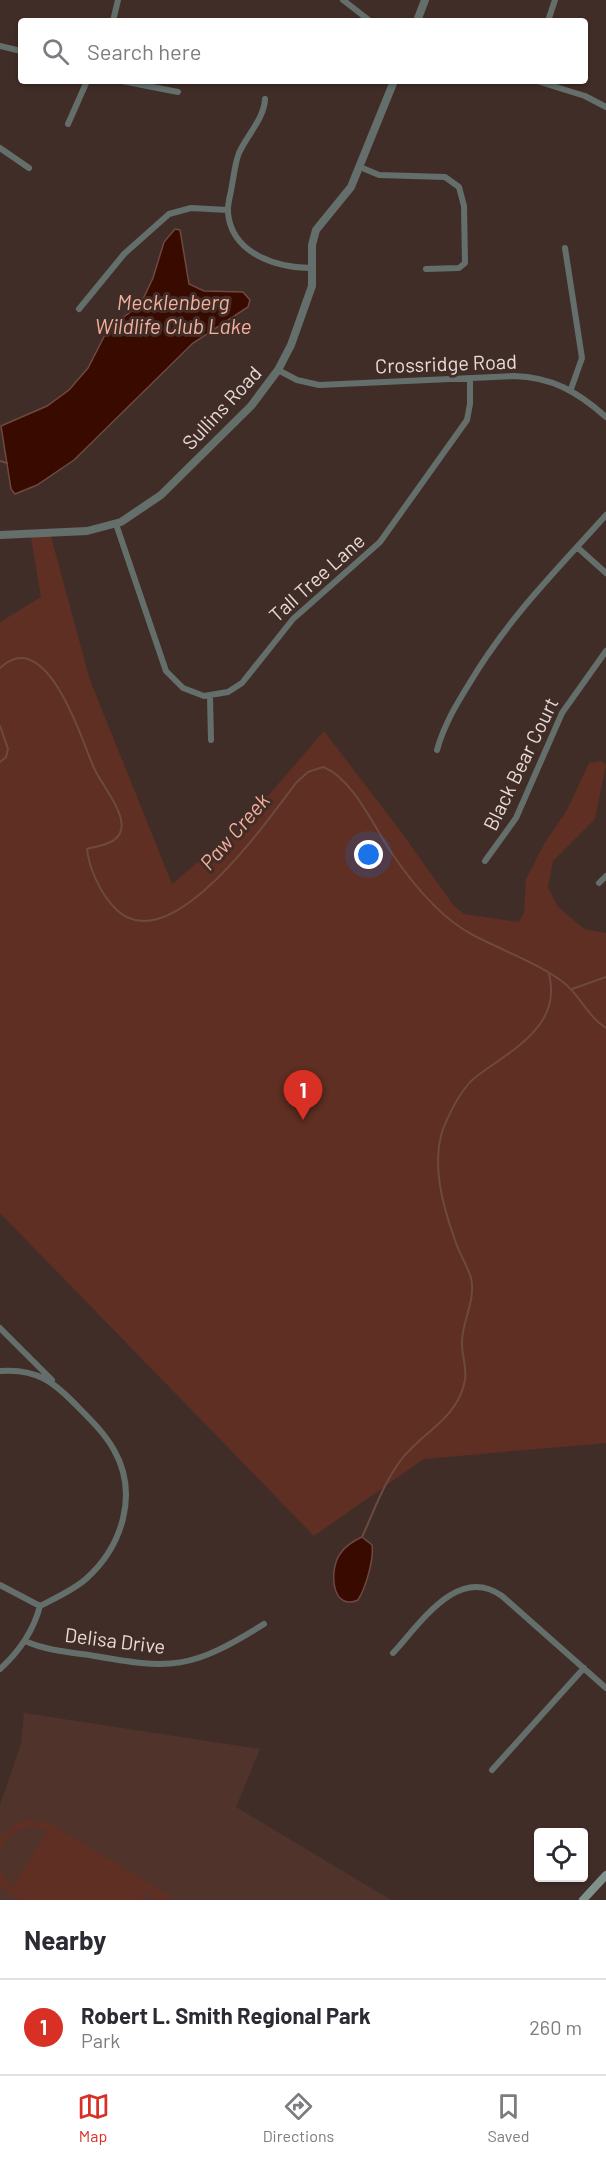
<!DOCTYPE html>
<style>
:root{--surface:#fff;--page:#f7f7f7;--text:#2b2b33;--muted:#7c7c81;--line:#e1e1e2;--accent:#d93025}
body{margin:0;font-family:Barlow,sans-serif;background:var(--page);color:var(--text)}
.controls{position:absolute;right:18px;bottom:18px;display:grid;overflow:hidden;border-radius:6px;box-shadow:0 2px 4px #0004}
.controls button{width:54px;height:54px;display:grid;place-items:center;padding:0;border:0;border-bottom:2px solid var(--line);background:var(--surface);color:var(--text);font:30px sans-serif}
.you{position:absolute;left:369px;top:855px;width:21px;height:21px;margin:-15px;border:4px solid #fff;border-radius:50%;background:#1a73e8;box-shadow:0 0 0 9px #1a73e833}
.badge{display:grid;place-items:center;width:39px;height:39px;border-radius:50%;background:var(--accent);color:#fff;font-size:20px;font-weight:700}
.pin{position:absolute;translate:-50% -50px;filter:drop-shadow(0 2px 3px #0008)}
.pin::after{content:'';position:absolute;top:32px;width:21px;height:18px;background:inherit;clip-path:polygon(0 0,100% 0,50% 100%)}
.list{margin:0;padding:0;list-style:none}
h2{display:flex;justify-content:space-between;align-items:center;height:78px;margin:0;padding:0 24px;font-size:26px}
h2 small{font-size:20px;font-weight:400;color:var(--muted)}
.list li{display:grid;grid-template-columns:39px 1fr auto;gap:18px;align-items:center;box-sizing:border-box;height:96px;padding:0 24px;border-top:2px solid var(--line)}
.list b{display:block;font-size:22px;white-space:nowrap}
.list p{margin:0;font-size:20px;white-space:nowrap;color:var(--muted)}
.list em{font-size:20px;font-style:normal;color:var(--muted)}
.icon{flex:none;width:33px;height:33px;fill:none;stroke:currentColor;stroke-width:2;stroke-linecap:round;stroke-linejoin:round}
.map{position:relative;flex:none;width:606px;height:1900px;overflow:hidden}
.search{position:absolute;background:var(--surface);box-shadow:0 2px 4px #0004;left:18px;right:18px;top:18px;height:66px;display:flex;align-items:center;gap:15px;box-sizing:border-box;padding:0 21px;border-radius:6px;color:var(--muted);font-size:22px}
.sheet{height:174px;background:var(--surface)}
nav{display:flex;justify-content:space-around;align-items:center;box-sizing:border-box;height:84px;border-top:2px solid var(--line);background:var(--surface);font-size:16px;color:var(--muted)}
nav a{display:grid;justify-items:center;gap:3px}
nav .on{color:var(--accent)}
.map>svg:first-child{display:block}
.built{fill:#50342c}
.green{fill:#5e2f22}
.water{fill:#390a00;stroke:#6e4940;stroke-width:1.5}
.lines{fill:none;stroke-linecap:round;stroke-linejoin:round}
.stream{stroke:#6e4940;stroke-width:2}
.minor{stroke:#646f6c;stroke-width:6}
.tertiary{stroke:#646f6c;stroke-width:8}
.secondary{stroke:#7f918b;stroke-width:8}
.labels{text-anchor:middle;stroke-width:6;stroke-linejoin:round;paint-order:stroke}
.street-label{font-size:20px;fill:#e9dbd7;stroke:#412d27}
.water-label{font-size:21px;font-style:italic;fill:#f5b09d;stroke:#412d27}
</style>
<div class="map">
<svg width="606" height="1900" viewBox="0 0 606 1900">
<rect width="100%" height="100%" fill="#412d27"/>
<path class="built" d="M 24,1713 L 260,1749 L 236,1807 L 391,1900 L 0,1900 L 0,1805 L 21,1744 Z"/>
<path class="green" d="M 30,532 L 50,533 L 90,680 L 172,884 L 248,819 L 324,731 L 399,829 L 454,906 L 464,914 L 519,922 L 524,912 L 526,879 L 544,844 L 567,810 L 589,763 L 602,761 L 606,765 L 595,819 L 553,861 L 548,887 L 557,906 L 584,929 L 606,933 L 606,1443 L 424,1459 L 314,1536 L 0,1213 L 0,622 L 41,597 Z
M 27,1820 L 51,1824 L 174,1898 L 154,1900 L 147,1891 L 142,1900 L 20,1900 L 0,1888 L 0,1870 L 12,1887 L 48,1831 C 29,1820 9,1831 0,1850 L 0,1837 L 17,1823 Z"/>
<path class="water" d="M 175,229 L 180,230 L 189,284 L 204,291 L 243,292 L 250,300 L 248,307 L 193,343 L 74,460 L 37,485 L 15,494 L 11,489 L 1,426 L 47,406 L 69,390 L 88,368 L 109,327 L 135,309 L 144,297 L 153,278 L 164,242 Z
M 362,1537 L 372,1545 C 374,1559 366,1587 358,1600 C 331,1612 329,1569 340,1554 C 346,1545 353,1541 362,1537 Z"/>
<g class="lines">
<path class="stream" d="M 0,461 L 7,463
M 0,668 C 47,624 81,739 94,768 C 101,784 126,813 121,830 C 118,844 98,846 87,849 C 89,868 100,892 113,906 C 167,968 268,819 296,783 L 308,772 L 323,767 C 353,778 375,829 393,855 C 413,884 440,918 473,935 C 501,950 538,963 563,982 C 580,995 588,1017 606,1028
M 0,726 L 8,749 L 6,757 L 0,762
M 572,989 L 606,977
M 362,1537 C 374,1511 384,1482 401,1460 C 422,1432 458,1419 465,1380 C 467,1365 461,1354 462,1340 C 463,1320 476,1299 471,1278 C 467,1265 459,1253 455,1240 C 443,1207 431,1164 443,1129 C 450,1112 462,1087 477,1076 C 513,1049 562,1026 549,974"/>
<path class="minor" d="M 343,0 L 370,21
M 113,21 L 118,0
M 548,21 L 555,0
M 0,46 L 21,51
M 122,81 L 178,92
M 537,81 L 585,96 L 606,107
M 265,99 C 264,119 247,135 239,153 C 235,163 234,175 232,185 C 231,194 227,204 228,213 C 232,254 277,268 312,268
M 68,124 L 87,81
M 0,148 L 29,168
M 360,167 L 379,175 L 445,177 L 459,187 L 464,206 L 465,263 L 459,268 L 426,269
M 565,248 L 582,358 L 571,389
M 79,309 L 124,254 L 169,214 L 191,208 L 228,210
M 278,370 L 297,380 L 319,385 L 514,376 C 552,377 578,392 606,417
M 116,524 L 166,671 L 183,688 L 204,696 L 228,692 L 242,683 L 293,619 L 380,542 L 467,420 L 470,404 L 470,379
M 577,547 L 606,573
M 210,697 L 211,740
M 437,750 C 444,725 456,705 469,684 C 508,618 556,571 606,515
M 485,861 L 516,818 L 562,713 L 606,651
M 599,883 L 606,876
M 0,1328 L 52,1380
M 0,1371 C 38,1368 55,1383 79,1408 C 92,1421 105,1434 114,1450 C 139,1494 122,1546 87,1578 C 74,1590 55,1598 40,1606
M 0,1585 L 40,1606
M 25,1641 C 45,1650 67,1652 89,1655 C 173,1670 190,1670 264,1624
M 393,1653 C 420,1624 458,1564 502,1596 L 606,1688
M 0,1669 C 20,1651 33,1632 40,1606
M 492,1770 L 584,1668"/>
<path class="tertiary" d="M 417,21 L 425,0
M 0,535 L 87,531 L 121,522 L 161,495 L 251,406 L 278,370 L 291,345 L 312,286 L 312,245 L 316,230 L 351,187 L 394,81"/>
<path class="secondary" d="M 583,1900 L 606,1875"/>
</g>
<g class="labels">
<g class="street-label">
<text transform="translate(446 364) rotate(-2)" y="7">Crossridge Road</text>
<text transform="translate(222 408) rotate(-47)" y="7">Sullins Road</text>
<text transform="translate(317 578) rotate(-42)" y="7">Tall Tree Lane</text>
<text transform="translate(521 764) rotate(-64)" y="7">Black Bear Court</text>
<text transform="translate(115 1641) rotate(7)" y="7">Delisa Drive</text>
</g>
<g class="water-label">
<text x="173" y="310">Mecklenberg<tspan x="173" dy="24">Wildlife Club Lake</tspan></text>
<text transform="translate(235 832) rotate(-49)" y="7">Paw Creek</text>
</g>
</g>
</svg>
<div class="controls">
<button><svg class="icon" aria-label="locate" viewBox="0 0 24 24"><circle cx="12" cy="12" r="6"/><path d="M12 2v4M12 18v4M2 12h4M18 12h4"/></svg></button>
</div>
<div class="you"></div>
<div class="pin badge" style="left:303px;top:1120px">1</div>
<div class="search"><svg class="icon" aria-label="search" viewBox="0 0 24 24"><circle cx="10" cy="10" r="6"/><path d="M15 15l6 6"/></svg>Search here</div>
</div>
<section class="sheet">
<h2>Nearby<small></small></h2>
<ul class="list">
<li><span class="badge">1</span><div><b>Robert L. Smith Regional Park</b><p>Park</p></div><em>260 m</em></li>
</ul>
</section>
<nav>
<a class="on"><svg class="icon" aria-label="map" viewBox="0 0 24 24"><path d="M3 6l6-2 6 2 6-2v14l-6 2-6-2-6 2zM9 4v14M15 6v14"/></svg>Map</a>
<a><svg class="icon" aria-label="directions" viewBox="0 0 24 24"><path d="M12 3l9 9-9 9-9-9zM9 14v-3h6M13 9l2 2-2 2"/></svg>Directions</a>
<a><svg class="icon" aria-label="saved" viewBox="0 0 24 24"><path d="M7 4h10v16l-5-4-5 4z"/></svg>Saved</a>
</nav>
